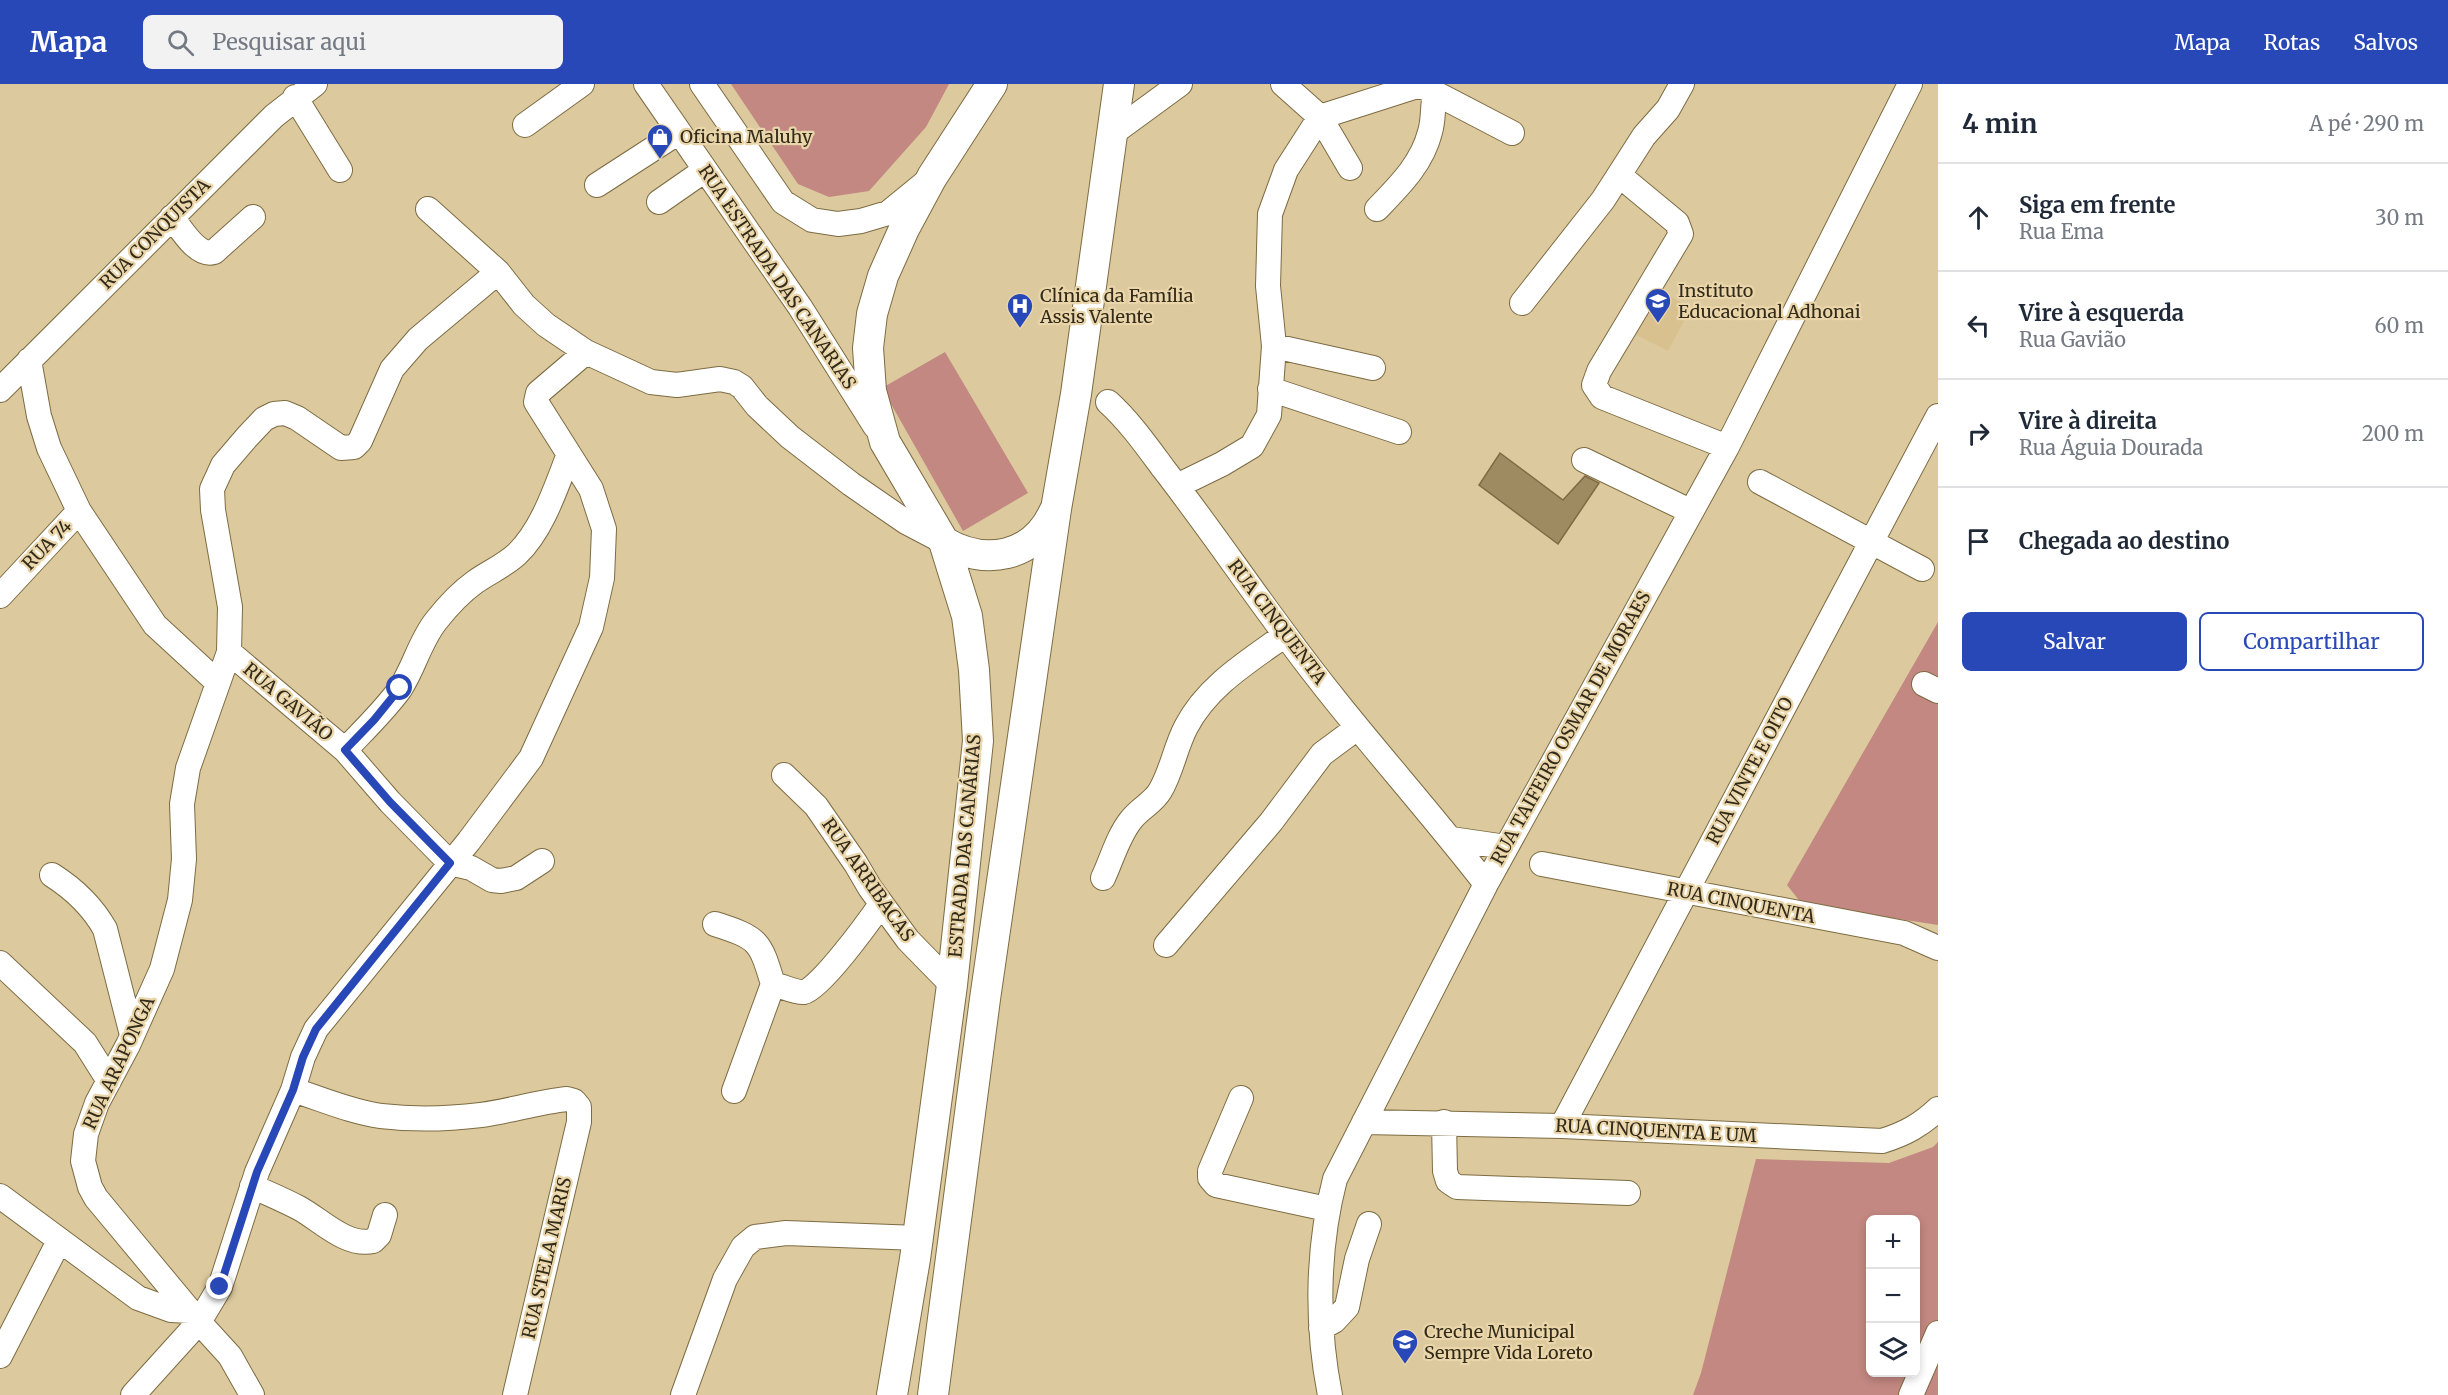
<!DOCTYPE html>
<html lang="pt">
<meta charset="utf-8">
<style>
:root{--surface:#fff;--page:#f2f2f3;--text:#1f2937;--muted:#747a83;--line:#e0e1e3;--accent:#2948b8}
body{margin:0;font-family:Merriweather,serif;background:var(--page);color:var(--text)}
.controls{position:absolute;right:18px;bottom:18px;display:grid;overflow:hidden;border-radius:9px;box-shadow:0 3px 9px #0003}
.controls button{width:54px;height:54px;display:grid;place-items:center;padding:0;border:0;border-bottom:2px solid var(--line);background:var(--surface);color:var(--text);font:30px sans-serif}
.stop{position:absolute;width:18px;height:18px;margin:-14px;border:4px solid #2948b8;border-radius:50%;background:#fff}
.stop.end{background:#2948b8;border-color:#fff;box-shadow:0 2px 6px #0008}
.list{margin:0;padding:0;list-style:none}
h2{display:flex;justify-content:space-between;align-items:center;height:78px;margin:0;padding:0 24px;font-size:26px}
h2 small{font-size:20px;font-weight:400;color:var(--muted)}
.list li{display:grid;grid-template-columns:39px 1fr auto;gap:18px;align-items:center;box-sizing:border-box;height:108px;padding:0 24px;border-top:2px solid var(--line)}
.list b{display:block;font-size:22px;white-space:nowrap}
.list p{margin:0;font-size:20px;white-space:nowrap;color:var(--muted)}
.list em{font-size:20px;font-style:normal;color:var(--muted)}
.actions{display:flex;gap:12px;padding:18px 24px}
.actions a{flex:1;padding:14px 0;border:2px solid var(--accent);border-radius:9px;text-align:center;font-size:21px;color:var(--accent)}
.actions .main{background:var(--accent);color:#fff}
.icon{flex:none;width:33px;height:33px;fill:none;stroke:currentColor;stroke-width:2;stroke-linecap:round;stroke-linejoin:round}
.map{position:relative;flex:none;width:1938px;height:1311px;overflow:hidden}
header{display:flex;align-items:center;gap:36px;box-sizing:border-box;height:84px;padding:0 30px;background:var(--accent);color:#fff}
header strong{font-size:28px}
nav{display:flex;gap:33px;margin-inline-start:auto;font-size:21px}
.search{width:420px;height:54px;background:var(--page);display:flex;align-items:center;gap:15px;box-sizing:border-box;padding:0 21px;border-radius:9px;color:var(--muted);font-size:22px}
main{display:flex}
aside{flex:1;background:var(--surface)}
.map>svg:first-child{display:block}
.built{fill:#d8c18e}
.green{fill:#c28881;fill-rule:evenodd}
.building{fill:#9e8b62;stroke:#7d6b43;stroke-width:1.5}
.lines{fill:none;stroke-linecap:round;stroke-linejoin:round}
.minor-casing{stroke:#7d6c43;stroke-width:26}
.major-casing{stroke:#7d6c43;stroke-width:32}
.minor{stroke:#fff;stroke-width:24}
.major{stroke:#fff;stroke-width:30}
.route{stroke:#2948b8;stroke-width:8}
.labels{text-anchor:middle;stroke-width:4.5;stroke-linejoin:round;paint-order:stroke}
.poi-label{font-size:18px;fill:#322b19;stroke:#ead6aa;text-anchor:start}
.street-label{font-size:18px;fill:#322b19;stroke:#ead6aa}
</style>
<header>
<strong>Mapa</strong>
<div class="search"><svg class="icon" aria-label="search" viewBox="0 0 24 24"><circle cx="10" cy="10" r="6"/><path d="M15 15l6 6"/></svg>Pesquisar aqui</div>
<nav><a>Mapa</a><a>Rotas</a><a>Salvos</a></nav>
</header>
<main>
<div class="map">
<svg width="1938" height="1311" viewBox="0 0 1938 1311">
<rect width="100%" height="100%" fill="#dcc99e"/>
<path class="built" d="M 1653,203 L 1691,224 L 1668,267 L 1634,250 Z"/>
<path class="green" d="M 731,0 L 949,0 L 926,43 L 869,107 L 829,113 L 798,100 Z
M 945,268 L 1028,409 L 963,447 L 882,304 Z
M 1938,538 L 1938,841 L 1802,820 L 1787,801 Z
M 1938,1058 L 1938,1311 L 1693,1311 L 1701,1289 L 1756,1075 L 1889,1079 L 1933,1063 ZM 1870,1136 L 1916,1136 L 1916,1288 L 1870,1288 Z"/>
<path class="building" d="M 1500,369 L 1563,416 L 1585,392 L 1599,399 L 1558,460 L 1479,401 Z"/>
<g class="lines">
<g class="minor-casing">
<path id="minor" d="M 646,0 L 800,223 L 875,342
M 702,0 L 783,118 L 812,136 L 838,140 L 861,137 L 888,129 L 926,98
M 295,13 L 340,86
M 525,41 L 582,0
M 1113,49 L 1180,0
M 1350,84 L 1320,33 L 1420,1 L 1512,49
M 1619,91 L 1677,139 L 1681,150 L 1599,287 L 1594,301 L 1602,313 L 1727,363
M 597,101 L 679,48
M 659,118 L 705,86
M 428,125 L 498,188 L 524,221 L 546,241 L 586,268 L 651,298 L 677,301 L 720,295 L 734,298 L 742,303 L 757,322 L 790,353 L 851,400 L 906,438 L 944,458
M 1377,125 C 1399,102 1422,80 1430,48 C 1434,35 1432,23 1435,10
M 172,133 C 181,145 197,173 214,168 L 253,133
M 1522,219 L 1603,116 L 1644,52 L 1668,25 L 1682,0
M 1274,262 L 1373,284
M 29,276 L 39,332 L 49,364 L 79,427 L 155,541 L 217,598
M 1270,305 L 1399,348
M 0,306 L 274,32 L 315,0
M 1108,318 C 1129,337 1146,361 1163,384 C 1205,438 1243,494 1284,549 C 1347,636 1420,715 1486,800
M 1584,376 L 1690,427
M 1760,398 L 1922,485
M 1177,402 L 1222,380 L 1252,362 L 1269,331 L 1274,262 L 1268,202 L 1270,130 L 1286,86 L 1320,33 L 1283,0
M 0,512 L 79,427
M 229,568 L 345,666 L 390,718 L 450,779 L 471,784 L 492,796 L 501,797 L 516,794 L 542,777
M 1924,600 L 1938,607
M 345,666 C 364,646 384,627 400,605 C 414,584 420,557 436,537 C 447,523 461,508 475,498 C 489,488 504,482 517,470 C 543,445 556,403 569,370
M 784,691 L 816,722 L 856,780 L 870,804 L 908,856 L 952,901
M 1451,755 L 1506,763
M 1542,780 L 1904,849 L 1938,864
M 52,791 C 74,805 92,822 105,845 L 132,951
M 1103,794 C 1112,775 1118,752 1131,736 C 1139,725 1153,719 1160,707 C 1172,687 1175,664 1186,643 C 1207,602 1249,577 1285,551
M 715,840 C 759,854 760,857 773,900
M 1166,861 L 1271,738 L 1322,670 L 1357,644
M 0,879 L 85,959 L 109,997
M 293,1006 C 322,1015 351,1028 381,1032 C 414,1036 448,1035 481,1031 C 510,1027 538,1018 567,1015 L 574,1017 L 579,1023 L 579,1038 L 515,1311
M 734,1007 L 773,900 C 782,902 796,909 804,908 C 820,905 870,836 881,820
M 1241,1014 L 1210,1087 L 1210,1094 L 1216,1101 L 1327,1125
M 1364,1038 L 1562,1042 L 1882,1057 C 1905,1050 1921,1041 1938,1025
M 1444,1038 L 1445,1087 L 1448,1097 L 1457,1103 L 1628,1109
M 1562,1042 L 1938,332
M 252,1102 C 267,1109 284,1116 299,1124 C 321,1136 346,1163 373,1157 L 379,1151 L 385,1131
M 0,1112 L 138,1214 L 171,1226 L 190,1227
M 1321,1244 L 1334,1237 L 1347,1223 L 1357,1175 L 1369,1140
M 0,1272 L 59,1157
M 133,1311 L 199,1238 L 220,1203 L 257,1088 L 293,1006 L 303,973 L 316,945 L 469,757 L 531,674 L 591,543 L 602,494 L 604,445 L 591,405 L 536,318 L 538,309 L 586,268
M 252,1311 L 230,1272 L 199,1238 L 96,1114 L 90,1103 L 83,1077 L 86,1050 L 97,1019 L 128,961 L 162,885 L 180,816 L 184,775 L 182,720 L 188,684 L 229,568 L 230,523 L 213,426 L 212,405 L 223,381 L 247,353 L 264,335 L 274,330 L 285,329 L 297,334 L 341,364 L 354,363 L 360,357 L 392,285 L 418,255 L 498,188
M 683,1311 L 725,1195 L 743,1163 L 755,1153 L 786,1149 L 918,1154
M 1330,1311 C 1316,1241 1317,1164 1335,1095 L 1486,800 L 1727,363 L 1910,0
M 1911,1311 L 1938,1249"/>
</g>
<g class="major-casing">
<path id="major" d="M 944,458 C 985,482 1033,474 1054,428
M 892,1311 L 915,1175 L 952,901 L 978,657 L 974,586 L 967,532 L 944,458 L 885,358 L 871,307 L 868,264 L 872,230 L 883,192 L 904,145 L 932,93 L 992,0
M 933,1311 L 985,915 L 1056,425 L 1076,310 L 1119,0"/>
</g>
<use href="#minor" class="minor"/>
<use href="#major" class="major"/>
</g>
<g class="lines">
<path class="route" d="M 220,1203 L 257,1088 L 293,1006 L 303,973 L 316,945 L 450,779 L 390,718 L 345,666 L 374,636 L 400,604"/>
</g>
<defs>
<g id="shop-pin" transform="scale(1.35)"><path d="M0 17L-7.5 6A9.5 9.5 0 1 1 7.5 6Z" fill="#2948b8" stroke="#ead6aa"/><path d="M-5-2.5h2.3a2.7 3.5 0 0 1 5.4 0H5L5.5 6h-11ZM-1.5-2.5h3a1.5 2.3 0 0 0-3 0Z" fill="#fff"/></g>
<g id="school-pin" transform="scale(1.35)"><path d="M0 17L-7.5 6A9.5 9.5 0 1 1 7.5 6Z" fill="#2948b8" stroke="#ead6aa"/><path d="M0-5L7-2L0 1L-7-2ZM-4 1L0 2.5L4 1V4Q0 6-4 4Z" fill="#fff"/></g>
<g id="hospital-pin" transform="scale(1.35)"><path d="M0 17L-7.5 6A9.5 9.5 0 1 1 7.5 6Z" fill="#2948b8" stroke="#ead6aa"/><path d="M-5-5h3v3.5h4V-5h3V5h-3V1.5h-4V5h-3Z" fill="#fff"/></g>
</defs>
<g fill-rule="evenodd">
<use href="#shop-pin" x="660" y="53"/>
<use href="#school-pin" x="1658" y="217"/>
<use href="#hospital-pin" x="1020" y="222"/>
<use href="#school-pin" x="1405" y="1258"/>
</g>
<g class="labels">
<g class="poi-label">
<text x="680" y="59">Oficina Maluhy</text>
<text x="1678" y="213">Instituto<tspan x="1678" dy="21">Educacional Adhonai</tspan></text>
<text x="1040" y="218">Clínica da Família<tspan x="1040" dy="21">Assis Valente</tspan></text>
<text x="1424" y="1254">Creche Municipal<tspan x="1424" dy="21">Sempre Vida Loreto</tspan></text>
</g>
<g class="street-label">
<text transform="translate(155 150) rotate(-45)" y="6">RUA CONQUISTA</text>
<text transform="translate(777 193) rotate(56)" y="6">RUA ESTRADA DAS CANARIAS</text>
<text transform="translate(47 461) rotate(-46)" y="6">RUA 74</text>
<text transform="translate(1277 538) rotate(53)" y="6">RUA CINQUENTA</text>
<text transform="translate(288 618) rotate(40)" y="6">RUA GAVIÃO</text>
<text transform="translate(1571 644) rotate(-61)" y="6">RUA TAIFEIRO OSMAR DE MORAES</text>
<text transform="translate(1750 687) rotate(-62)" y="6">RUA VINTE E OITO</text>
<text transform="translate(965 762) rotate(-85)" y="6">ESTRADA DAS CANÁRIAS</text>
<text transform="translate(868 796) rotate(55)" y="6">RUA ARRIBACAS</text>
<text transform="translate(1741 819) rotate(11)" y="6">RUA CINQUENTA</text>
<text transform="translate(119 979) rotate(-65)" y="6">RUA ARAPONGA</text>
<text transform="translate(1656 1047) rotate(3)" y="6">RUA CINQUENTA E UM</text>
<text transform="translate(547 1174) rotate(-77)" y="6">RUA STELA MARIS</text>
</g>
</g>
</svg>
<div class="controls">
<button>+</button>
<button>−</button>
<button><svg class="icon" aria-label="layers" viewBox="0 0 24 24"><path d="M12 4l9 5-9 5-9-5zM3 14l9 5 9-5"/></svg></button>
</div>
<div class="stop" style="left:400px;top:604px"></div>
<div class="stop end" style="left:220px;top:1203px"></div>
</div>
<aside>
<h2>4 min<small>A pé · 290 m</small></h2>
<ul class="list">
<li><svg class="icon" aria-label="ahead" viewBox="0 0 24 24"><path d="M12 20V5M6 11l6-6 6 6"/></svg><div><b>Siga em frente</b><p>Rua Ema</p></div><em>30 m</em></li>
<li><svg class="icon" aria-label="left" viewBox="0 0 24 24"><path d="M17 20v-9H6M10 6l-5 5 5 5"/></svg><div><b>Vire à esquerda</b><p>Rua Gavião</p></div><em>60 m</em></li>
<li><svg class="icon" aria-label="right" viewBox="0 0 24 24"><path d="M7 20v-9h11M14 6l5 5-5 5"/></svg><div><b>Vire à direita</b><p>Rua Águia Dourada</p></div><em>200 m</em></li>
<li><svg class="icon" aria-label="arrive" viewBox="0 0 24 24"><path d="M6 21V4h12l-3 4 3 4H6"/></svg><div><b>Chegada ao destino</b></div></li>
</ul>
<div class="actions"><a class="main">Salvar</a><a>Compartilhar</a></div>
</aside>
</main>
